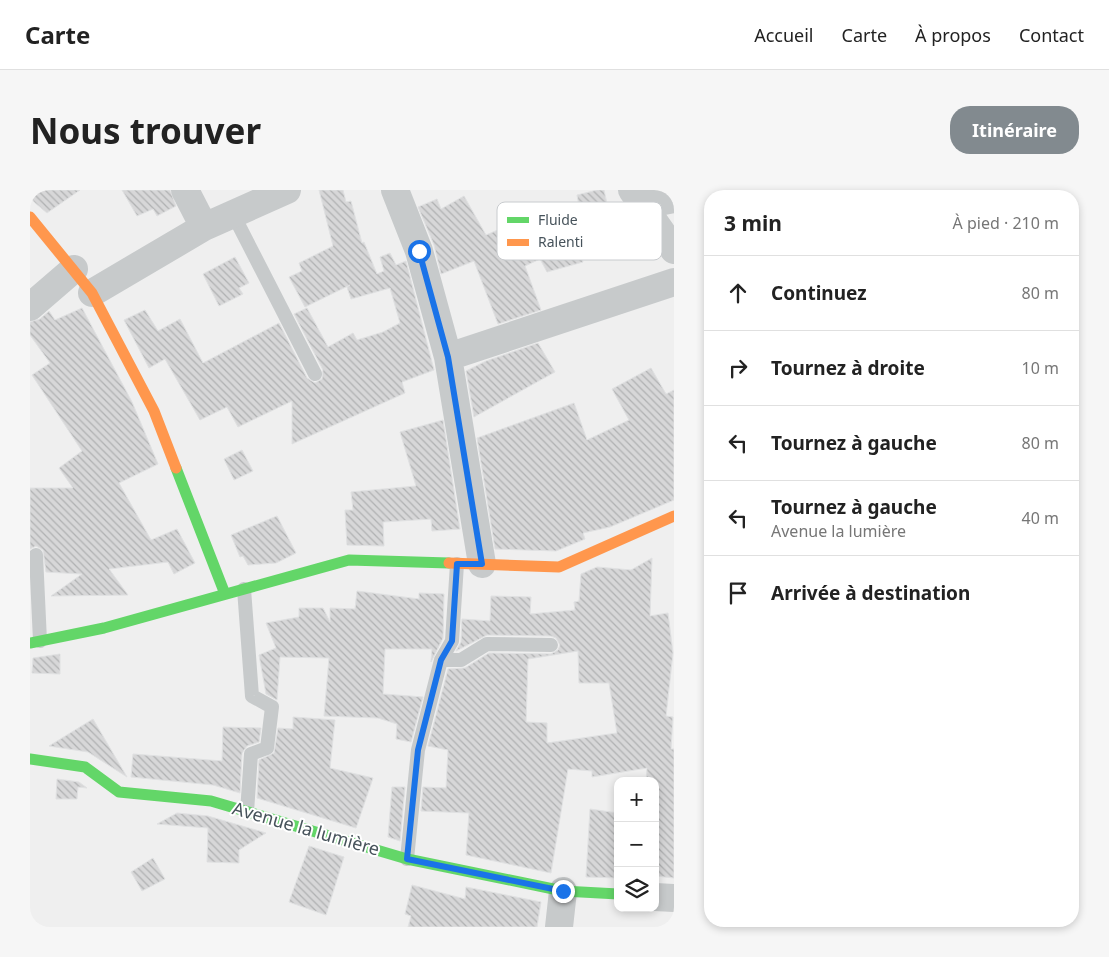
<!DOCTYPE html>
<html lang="fr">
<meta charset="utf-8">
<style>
:root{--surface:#fff;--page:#f6f6f6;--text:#222;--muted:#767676;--line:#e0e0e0;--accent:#828a8f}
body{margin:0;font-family:"Noto Sans",sans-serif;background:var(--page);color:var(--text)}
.controls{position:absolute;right:15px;bottom:15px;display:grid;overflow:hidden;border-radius:10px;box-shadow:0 2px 8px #0003}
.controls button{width:45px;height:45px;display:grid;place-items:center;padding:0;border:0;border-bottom:1px solid var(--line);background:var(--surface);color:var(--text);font:25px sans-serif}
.stop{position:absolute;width:15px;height:15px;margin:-11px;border:4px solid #1a73e8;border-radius:50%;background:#fff}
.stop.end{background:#1a73e8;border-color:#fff;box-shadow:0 1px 5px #0008}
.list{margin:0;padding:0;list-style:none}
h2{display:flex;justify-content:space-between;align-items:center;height:65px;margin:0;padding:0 20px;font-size:21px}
h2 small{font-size:16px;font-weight:400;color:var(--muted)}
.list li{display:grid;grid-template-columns:32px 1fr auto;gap:15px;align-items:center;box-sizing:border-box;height:75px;padding:0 20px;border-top:1px solid var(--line)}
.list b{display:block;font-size:19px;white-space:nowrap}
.list p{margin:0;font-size:16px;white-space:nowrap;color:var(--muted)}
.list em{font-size:16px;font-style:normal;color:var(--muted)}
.icon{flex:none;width:28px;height:28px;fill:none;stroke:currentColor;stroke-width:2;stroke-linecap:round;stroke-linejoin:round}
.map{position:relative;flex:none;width:644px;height:737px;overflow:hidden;border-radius:20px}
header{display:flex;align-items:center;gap:30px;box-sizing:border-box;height:70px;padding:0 25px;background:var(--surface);border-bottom:1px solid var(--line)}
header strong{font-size:24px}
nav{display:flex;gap:28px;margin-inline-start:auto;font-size:18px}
.intro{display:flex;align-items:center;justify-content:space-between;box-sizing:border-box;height:120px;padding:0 30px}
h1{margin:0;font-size:35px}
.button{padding:12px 22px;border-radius:20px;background:var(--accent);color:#fff;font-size:18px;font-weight:700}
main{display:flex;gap:30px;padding:0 30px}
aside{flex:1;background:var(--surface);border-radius:20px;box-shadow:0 2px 8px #0003}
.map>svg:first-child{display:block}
.building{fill:url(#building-back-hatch);stroke:#e0e1e2;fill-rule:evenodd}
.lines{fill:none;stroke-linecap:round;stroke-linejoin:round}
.lane{stroke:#c7cacb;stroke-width:14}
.street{stroke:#c7cacb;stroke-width:28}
.fast{stroke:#63d668;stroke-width:11}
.slow{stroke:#ff974d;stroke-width:11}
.route{stroke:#1a73e8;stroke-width:6}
.labels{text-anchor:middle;stroke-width:4;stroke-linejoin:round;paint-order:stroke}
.street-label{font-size:18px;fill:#47535b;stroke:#fff}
.key{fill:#fff;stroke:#c8cbce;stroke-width:1}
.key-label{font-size:14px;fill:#47535b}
</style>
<header>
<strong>Carte</strong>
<nav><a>Accueil</a><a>Carte</a><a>À propos</a><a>Contact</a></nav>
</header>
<div class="intro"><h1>Nous trouver</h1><a class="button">Itinéraire</a></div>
<main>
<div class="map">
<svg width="644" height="737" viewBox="0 0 644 737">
<defs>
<pattern id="building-back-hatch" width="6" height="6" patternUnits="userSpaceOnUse" patternTransform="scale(1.25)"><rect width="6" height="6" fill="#d7d7d8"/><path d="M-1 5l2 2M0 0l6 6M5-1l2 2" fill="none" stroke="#b0b1b2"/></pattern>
</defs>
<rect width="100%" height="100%" fill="#efefef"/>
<path class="building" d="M 0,0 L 50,0 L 17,23 L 4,12 L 0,6 Z
M 92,0 L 140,0 L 146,16 L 127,26 L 123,19 L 107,26 Z
M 289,0 L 313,0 L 316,12 L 321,11 L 332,53 L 334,52 L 347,84 L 354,81 L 350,67 L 360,63 L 366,75 L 376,71 L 404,180 L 372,192 L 375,203 L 262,254 L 262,211 L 208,237 L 197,217 L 170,230 L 135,169 L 119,178 L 94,130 L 115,120 L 128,141 L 150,129 L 173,173 L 249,133 L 277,188 L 285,193 L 292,189 L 293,180 L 264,124 L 277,118 L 298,157 L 323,143 L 327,150 L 353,142 L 370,133 L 360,98 L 321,109 L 317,97 L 320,95 L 275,117 L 259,87 L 272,81 L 269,73 L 303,56 Z
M 567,0 L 574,0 L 580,27 L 552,33 L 547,5 Z
M 434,6 L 456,45 L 512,21 L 538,16 L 553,72 L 517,82 L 510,69 L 495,76 L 511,120 L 468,134 L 444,71 L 411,84 L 404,55 L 388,17 L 407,9 L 411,19 Z
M 205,67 L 219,93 L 209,98 L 213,104 L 189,116 L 173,84 Z
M 52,118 L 102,212 L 128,274 L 89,293 L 121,350 L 147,339 L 165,373 L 144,384 L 138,372 L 79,379 L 98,405 L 21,406 L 52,384 L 16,382 L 13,360 L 6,356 L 0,359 L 0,298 L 43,298 L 29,278 L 52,261 L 2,185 L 20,173 L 0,145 L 0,132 L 10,129 L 19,121 L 25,130 Z
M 508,153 L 525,182 L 444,227 L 436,181 L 456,171 Z
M 621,178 L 636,204 L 644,200 L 644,310 L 580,337 L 553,343 L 555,349 L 526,361 L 465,359 L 447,248 L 544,213 L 557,250 L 599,230 L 582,199 Z
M 413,230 L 430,339 L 402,341 L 401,329 L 353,332 L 354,356 L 317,355 L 315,320 L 323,320 L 321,302 L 386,296 L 370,242 Z
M 212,260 L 223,281 L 204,290 L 194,269 Z
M 247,326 L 266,363 L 246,373 L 218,375 L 213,366 L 210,367 L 201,345 Z
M 622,368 L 620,426 L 638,423 L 643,463 L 636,526 L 643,527 L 641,559 L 644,559 L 644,688 L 625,686 L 625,591 L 616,591 L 617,578 L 562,587 L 562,581 L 538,579 L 521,683 L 436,665 L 439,623 L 391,621 L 393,597 L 416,598 L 418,560 L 398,556 L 418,479 L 435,478 L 459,463 L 521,464 L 528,460 L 530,455 L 526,448 L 521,446 L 457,445 L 426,461 L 431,452 L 432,429 L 460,431 L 461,406 L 501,407 L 500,424 L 545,420 L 544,412 L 549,411 L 551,384 L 567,377 L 601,380 ZM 548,461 L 549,493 L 579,493 L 587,543 L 517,553 L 517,533 L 496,532 L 498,469 Z
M 327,401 L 389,409 L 389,403 L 414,404 L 413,448 L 401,472 L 402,459 L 355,459 L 353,504 L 393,507 L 381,552 L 366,549 L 367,534 L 348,528 L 294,526 L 299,468 L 250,467 L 247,510 L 236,504 L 229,465 L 246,458 L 236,433 L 269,427 L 269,418 L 293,418 L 300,432 L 300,418 L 325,419 Z
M 30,464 L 30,484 L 2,483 L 3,468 Z
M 263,527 L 305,530 L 300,578 L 343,588 L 326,638 L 227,608 L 229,570 L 244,563 L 248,538 L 263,539 Z
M 63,529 L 97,587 L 58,562 L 19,556 Z
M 193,537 L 231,538 L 229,552 L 217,556 L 212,563 L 210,603 L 183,595 L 101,587 L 103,564 L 192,571 Z
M 27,589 L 49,592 L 57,598 L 48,597 L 47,609 L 26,609 Z
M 362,597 L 375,597 L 370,651 L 358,647 Z
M 560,619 L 588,623 L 588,688 L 556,687 Z
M 147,623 L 178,626 L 236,643 L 209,660 L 209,673 L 177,672 L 178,638 L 127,634 Z
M 279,656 L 314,667 L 296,725 L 259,712 Z
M 123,668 L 135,689 L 112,701 L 101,682 Z
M 382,695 L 435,709 L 436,697 L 511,712 L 507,737 L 378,737 L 381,726 L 375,724 Z"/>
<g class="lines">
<path class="lane" d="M 203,24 L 285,184
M 6,365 L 10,451
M 214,399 L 222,506 L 242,517 L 237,558 L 221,564 L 217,622
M 411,470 L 431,470 L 457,454 L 521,455
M 377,669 L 388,560 L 411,470 L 422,451 L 427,374"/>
<path class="street" d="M 155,0 L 174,37
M 365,0 L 389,61 L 418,167 L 452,374
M 602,0 L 644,60
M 613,15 L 644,9
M 62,103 L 174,37 L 257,0
M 0,117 L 44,79
M 418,167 L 644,92
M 625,707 L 644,708
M 529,737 L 533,701"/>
<path class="fast" d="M 146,278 L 195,404
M 0,453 L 74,438 L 319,370 L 419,373
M 0,569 L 55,577 L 89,602 L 181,611 L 377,669 L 533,701 L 588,704"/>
<path class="slow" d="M 0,27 L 62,103 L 124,221 L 146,278
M 419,373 L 529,377 L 644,326"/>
</g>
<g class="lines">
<path class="route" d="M 389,61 L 418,167 L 452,374 L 427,374 L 422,451 L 411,470 L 388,560 L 377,669 L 533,701"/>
</g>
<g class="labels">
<g class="street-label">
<text transform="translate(276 639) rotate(16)" y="6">Avenue la lumière</text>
</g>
</g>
<rect x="467" y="12" width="165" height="58" rx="8" class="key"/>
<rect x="477" y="27" width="22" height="6" fill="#63d668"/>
<rect x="477" y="49" width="22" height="7" fill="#ff974d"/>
<g class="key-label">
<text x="508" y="35">Fluide</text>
<text x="508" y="57">Ralenti</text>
</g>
</svg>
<div class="controls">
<button>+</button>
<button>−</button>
<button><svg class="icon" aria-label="layers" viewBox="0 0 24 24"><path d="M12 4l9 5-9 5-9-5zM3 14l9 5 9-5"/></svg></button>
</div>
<div class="stop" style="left:389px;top:61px"></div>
<div class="stop end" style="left:533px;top:701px"></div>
</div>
<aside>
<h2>3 min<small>À pied · 210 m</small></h2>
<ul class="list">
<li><svg class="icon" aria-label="ahead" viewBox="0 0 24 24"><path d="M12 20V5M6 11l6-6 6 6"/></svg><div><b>Continuez</b></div><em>80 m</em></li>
<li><svg class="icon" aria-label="right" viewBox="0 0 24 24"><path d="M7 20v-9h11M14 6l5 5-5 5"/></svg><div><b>Tournez à droite</b></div><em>10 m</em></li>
<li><svg class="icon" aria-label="left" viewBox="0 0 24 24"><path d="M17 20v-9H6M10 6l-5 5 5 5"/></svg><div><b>Tournez à gauche</b></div><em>80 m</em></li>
<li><svg class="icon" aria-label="left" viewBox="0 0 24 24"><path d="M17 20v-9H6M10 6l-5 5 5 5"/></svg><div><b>Tournez à gauche</b><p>Avenue la lumière</p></div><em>40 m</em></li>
<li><svg class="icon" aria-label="arrive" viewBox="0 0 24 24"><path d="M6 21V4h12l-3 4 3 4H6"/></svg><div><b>Arrivée à destination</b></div></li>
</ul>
</aside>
</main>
